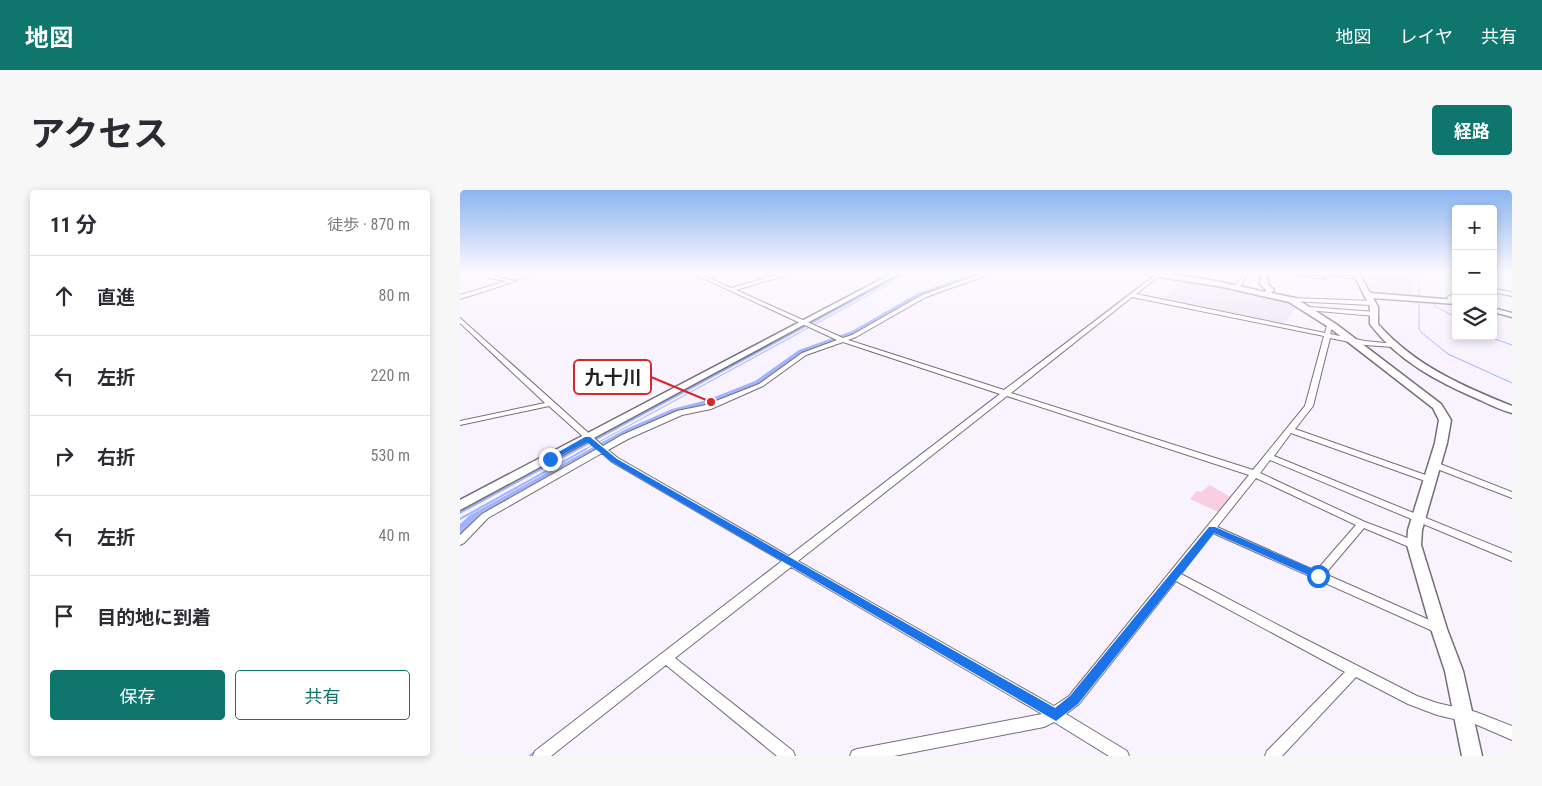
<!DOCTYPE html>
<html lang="ja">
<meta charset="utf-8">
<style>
:root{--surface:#fff;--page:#f7f7f7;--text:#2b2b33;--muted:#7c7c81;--line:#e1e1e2;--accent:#0f766e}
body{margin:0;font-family:"Roboto Condensed","Noto Sans JP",sans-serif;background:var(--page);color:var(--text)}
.controls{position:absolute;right:15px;top:15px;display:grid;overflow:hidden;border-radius:5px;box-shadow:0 2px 8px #0003}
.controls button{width:45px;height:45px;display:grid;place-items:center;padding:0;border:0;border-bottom:1px solid var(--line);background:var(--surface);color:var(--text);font:25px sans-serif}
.stop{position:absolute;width:15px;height:15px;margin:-11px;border:4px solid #1a73e8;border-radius:50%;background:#fff}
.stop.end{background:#1a73e8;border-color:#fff;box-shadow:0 1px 5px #0008}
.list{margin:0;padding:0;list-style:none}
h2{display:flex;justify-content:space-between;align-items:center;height:65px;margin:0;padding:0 20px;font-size:21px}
h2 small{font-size:16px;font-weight:400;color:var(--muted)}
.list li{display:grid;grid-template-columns:32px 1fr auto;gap:15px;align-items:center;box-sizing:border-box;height:80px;padding:0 20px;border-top:1px solid var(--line)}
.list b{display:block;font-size:19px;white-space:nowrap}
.list em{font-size:16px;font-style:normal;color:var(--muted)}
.actions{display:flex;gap:10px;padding:15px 20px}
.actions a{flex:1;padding:11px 0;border:1px solid var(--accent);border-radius:5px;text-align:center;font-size:18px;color:var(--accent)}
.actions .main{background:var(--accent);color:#fff}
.icon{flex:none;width:28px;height:28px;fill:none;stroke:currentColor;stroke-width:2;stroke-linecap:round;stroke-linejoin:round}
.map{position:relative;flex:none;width:1052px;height:566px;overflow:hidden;border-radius:5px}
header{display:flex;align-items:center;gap:30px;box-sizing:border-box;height:70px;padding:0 25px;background:var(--accent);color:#fff}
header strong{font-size:24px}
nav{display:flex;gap:28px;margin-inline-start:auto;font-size:18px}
.intro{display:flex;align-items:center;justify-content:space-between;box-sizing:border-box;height:120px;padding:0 30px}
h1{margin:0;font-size:35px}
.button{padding:12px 22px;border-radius:5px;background:var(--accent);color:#fff;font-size:18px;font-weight:700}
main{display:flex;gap:30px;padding:0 30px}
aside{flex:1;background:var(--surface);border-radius:5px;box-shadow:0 2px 8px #0003}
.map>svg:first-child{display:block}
.built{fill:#eee3f7}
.green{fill:#facee2}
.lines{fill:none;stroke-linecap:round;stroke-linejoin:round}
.stream-far2{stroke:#9fb4fc;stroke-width:1}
.stream-far1{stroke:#9fb4fc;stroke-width:2}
.stream{stroke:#9fb4fc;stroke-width:2.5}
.river{fill:#9fb4fc;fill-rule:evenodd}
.street-casing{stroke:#756e7a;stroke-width:2}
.secondary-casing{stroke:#756e7a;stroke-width:3}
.street{fill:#fff;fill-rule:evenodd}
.secondary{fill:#fff;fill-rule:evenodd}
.route{fill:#1a73e8}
.leader{fill:none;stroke:#d62828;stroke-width:2}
.callout-dot{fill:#d62828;stroke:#fff;stroke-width:2}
.callout{fill:#fff;stroke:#d62828;stroke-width:2}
.callout-label{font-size:19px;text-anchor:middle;font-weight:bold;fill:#232125}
</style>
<header>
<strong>地図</strong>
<nav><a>地図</a><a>レイヤ</a><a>共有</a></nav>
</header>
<div class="intro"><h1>アクセス</h1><a class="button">経路</a></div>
<main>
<aside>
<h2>11 分<small>徒歩 · 870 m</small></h2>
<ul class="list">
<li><svg class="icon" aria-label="ahead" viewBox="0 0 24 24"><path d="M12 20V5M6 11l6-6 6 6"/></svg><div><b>直進</b></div><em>80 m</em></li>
<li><svg class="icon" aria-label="left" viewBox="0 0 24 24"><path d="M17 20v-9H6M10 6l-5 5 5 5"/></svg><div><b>左折</b></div><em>220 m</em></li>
<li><svg class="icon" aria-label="right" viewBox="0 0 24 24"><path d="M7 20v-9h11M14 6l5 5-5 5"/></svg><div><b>右折</b></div><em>530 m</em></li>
<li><svg class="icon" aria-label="left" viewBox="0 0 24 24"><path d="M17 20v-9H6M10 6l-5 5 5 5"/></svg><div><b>左折</b></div><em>40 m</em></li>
<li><svg class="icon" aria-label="arrive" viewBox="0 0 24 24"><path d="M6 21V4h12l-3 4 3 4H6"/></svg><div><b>目的地に到着</b></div></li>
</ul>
<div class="actions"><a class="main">保存</a><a>共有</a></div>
</aside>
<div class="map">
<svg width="1052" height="566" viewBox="0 0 1052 566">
<rect width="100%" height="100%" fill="#f9f2ff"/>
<path class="built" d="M 899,83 L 953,83 L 955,88 L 952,106 L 910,103 Z
M 721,90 L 819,107 L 846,120 L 835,118 L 824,136 L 702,110 Z"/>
<path class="green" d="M 750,295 L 770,307 L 758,322 L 730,309 L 737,301 L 741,302 Z"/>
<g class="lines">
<path class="stream-far2" d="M 679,83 L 686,84
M 959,83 L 959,139 L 962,143 L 988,164 L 1052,193
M 53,91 L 80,83
M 978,111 L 974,116 L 996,127
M 1026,146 L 1052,155
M 554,192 L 693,85
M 137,253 L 449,83
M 124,260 L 133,255
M 466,260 L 540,203"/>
<path class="stream-far1" d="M 0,329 L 126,259
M 328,367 L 468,259"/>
<path class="stream" d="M 70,566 L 75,562"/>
<path class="river" d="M 439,83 L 446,83 L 0,324 L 0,314 Z
M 516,83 L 524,83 L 464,107 L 398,145 L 345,164 L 303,195 L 255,214 L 220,223 L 174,243 L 20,331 L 5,345 L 0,347 L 0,334 L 10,325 L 166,239 L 212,219 L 247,210 L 295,191 L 339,160 L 392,141 L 458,103 Z"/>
<g class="street-casing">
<path id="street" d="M 31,83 L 35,83 L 34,86 L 56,91 L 0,109 L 0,105 L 47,91 L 29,88 Z
M 232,83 L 237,83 L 271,98 L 324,83 L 330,83 L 330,84 L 276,100 L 383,148 L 392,145 L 462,105 L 524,83 L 530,83 L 530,84 L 466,107 L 396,147 L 388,150 L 544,200 L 697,84 L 699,84 L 699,86 L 676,104 L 865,143 L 867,136 L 873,134 L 876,136 L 872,138 L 870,144 L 905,151 L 935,154 L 935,156 L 933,157 L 905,155 L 870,148 L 853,216 L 835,239 L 974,288 L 975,290 L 974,292 L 968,292 L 831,243 L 814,266 L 1052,363 L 1052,371 L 810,270 L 800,283 L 905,332 L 958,352 L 959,355 L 958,358 L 954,359 L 904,338 L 865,384 L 983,436 L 985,439 L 983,442 L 979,444 L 975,442 L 753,343 L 721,384 L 837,445 L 957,506 L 977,513 L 1016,522 L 1052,536 L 1052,550 L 1015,534 L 977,525 L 948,514 L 896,487 L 822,566 L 805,566 L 807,561 L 885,482 L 716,391 L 619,514 L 606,524 L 667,561 L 669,566 L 649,566 L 594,532 L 584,537 L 434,566 L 390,566 L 392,561 L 397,559 L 582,524 L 331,377 L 215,468 L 333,561 L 335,566 L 317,566 L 206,475 L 91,566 L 73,566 L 75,561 L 322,371 L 152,272 L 142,263 L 28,328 L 4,353 L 0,355 L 0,345 L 22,324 L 137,259 L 89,216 L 0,235 L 0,231 L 85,213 L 0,133 L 0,128 L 143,256 L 162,245 L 217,221 L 246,215 L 299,194 L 342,163 L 377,150 ZM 672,107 L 864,146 L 845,216 L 793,280 L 551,203 ZM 383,152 L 540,204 L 329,366 L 158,268 L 148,260 L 168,249 L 222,225 L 251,219 L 303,196 L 346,165 ZM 547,206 L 789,285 L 609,506 L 594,516 L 338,371 ZM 796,288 L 896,335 L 856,381 L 757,337 Z
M 785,83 L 789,83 L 779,98 L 775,98 L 774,97 Z
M 832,83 L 840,83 L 866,88 L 864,89 L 834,84 Z
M 856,83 L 867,83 L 901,88 L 899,89 L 858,84 Z
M 987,83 L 991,83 L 996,88 L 996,92 Z
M 1033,99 L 1052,102 L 1052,106 L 1033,102 Z
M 996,102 L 996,106 L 993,108 L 994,111 L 989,112 L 987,107 Z
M 832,108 L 912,111 L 915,113 L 912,115 L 830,111 L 829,110 Z
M 849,117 L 915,122 L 918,124 L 915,126 L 847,120 L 846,119 Z
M 975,272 L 1052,302 L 1052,308 L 972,277 L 971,275 Z"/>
</g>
<g class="secondary-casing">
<path id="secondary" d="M 433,83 L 440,83 L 0,320 L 0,310 Z
M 684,83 C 724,83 766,93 805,102 L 806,100 L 800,94 L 801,83 L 807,83 L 808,94 L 814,100 L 811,103 L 835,108 L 876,134 L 981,214 L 991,230 L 987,253 L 962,340 L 961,355 L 987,439 L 1003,481 L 1022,566 L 1002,566 L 985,481 L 971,439 L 947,355 L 948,340 L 975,253 L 979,230 L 973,218 L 870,138 L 829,112 L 763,97 L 687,85 Z
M 893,83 L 899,83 L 910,103 L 996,110 L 996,114 L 913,108 L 918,117 L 918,134 C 954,175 1002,196 1052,216 L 1052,223 C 1041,220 1030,215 1020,210 C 978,192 938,171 910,134 L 910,117 Z
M 1033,118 L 1052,123 L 1052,127 L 1033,122 Z"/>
</g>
<use href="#street" class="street"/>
<use href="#secondary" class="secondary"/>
</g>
<linearGradient id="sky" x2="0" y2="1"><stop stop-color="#8bb4f0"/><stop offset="0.51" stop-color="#fcf9ff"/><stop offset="1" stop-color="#fcf9ff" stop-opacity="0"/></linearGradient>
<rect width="1052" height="162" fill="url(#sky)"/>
<path class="route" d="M 125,247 L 130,247 L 157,269 L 595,518 L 610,506 L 749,337 L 755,337 L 862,383 L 863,386 L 862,388 L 855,388 L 754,343 L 618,514 L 596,531 L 152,272 L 127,252 L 92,270 L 86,269 Z"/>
<path class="leader" d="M251 212L191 187"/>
<circle class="callout-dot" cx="251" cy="212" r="5"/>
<rect class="callout" x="114" y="170" width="77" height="34" rx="5"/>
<g class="callout-label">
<text x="153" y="194">九十川</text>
</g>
</svg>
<div class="controls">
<button>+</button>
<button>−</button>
<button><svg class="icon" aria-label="layers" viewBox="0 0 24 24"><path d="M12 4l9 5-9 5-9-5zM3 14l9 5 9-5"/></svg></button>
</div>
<div class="stop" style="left:858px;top:386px"></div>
<div class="stop end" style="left:90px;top:269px"></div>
</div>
</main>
